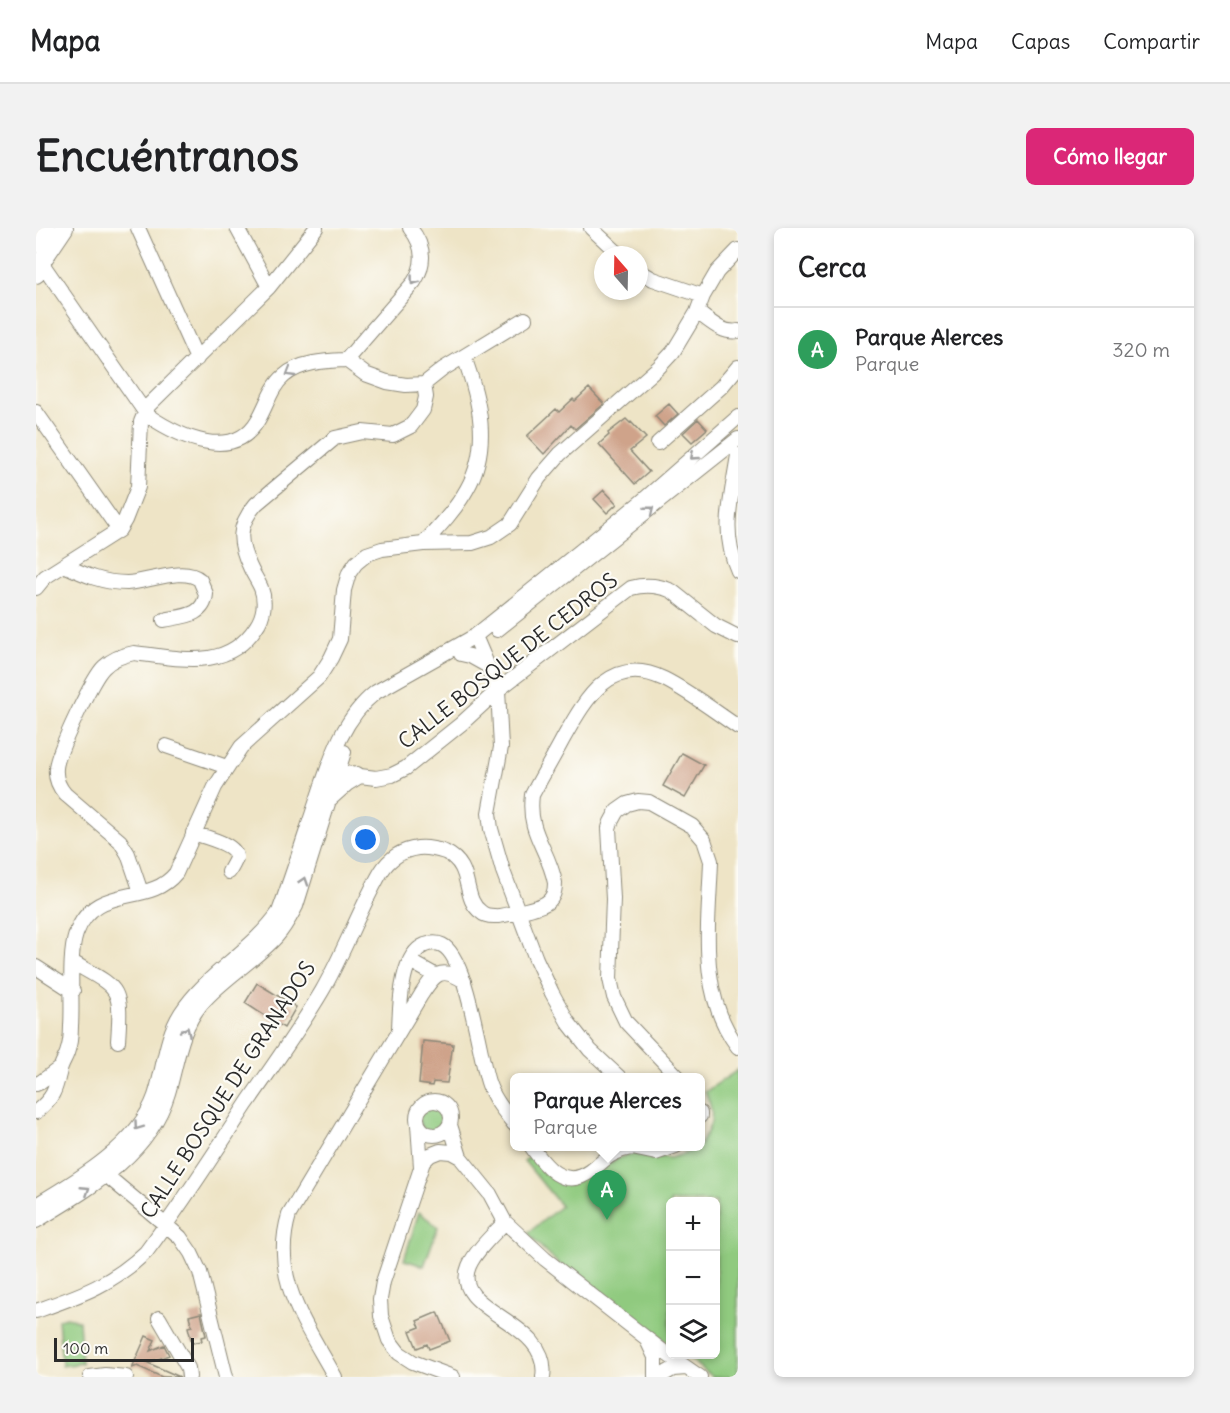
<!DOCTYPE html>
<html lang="es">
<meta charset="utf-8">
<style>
:root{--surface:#fff;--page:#f2f2f2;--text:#202124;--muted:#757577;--line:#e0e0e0;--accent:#db2777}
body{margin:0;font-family:Delius,sans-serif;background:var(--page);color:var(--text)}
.controls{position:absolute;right:18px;bottom:18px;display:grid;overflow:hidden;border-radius:9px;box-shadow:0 3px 9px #0003}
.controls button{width:54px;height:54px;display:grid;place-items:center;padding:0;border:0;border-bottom:2px solid var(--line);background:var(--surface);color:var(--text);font:30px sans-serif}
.compass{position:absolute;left:558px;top:18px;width:54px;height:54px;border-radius:50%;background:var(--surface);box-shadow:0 3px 9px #0003;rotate:340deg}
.scale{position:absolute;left:18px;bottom:15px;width:140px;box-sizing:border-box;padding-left:6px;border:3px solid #2b2b2b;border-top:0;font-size:16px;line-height:21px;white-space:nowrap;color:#2b2b2b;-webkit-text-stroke:4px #fdfcf7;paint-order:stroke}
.you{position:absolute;left:330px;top:612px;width:21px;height:21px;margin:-15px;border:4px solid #fff;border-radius:50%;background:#1a73e8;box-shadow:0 0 0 9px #1a73e833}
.badge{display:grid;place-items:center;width:39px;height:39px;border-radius:50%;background:var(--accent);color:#fff;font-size:20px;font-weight:700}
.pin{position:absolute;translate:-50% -50px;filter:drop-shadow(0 2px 3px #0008)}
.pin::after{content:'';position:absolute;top:32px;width:21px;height:18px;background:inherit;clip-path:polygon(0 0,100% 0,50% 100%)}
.popup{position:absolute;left:474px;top:845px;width:195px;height:78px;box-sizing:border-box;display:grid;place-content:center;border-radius:9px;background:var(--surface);filter:drop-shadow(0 2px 4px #0005);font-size:20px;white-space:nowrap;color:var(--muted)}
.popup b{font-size:22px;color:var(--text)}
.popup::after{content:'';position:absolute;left:50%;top:100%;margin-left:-12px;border:12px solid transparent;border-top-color:var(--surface)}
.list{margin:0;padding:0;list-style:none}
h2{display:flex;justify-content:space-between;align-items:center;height:78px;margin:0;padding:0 24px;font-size:26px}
h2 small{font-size:20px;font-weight:400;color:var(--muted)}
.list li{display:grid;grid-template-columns:39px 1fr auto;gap:18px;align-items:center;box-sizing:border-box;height:84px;padding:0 24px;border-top:2px solid var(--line)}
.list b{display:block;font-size:22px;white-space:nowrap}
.list p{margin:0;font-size:20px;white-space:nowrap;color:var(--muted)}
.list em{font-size:20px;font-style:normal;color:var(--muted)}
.icon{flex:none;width:33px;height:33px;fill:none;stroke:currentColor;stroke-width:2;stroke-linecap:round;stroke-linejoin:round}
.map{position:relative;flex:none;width:702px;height:1149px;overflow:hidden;border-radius:9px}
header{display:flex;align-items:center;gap:36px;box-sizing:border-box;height:84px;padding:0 30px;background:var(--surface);border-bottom:2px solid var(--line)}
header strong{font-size:28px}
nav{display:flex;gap:33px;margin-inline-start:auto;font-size:21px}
.intro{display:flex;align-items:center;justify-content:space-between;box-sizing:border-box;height:144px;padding:0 36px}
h1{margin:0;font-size:42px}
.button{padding:15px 27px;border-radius:9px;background:var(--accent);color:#fff;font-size:21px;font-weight:700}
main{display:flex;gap:36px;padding:0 36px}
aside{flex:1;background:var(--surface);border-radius:9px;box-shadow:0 3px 9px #0003}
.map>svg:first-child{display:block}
.green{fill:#90ca7f;stroke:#5e7a55;stroke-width:1.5}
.building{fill:#cfa38a}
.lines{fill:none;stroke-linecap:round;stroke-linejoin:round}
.minor-casing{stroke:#8c8878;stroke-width:16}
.major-casing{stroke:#8c8878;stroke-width:20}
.minor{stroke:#fff;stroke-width:14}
.major{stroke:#fff;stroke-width:18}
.oneway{stroke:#a0a0a0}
.labels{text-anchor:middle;stroke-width:4.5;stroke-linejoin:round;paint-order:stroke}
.street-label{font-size:21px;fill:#2b2b2b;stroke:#fdfcf7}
</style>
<header>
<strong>Mapa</strong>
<nav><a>Mapa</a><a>Capas</a><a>Compartir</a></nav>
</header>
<div class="intro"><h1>Encuéntranos</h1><a class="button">Cómo llegar</a></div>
<main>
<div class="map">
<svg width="702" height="1149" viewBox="0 0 702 1149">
<rect width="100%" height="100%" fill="#fdfcf7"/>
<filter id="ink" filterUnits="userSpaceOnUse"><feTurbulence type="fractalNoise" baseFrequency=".0167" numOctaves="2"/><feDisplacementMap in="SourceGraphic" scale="12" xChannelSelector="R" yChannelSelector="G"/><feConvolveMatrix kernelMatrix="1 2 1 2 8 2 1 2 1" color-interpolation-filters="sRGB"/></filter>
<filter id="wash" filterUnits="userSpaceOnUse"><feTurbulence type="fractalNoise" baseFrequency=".008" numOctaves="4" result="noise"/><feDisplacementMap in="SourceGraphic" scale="24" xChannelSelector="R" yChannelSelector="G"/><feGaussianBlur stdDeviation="1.35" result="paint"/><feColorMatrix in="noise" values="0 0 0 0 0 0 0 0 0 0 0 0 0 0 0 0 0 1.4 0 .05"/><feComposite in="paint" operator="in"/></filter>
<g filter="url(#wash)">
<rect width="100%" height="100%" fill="#eee4c6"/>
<path class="green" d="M 702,842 L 702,1149 L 677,1149 L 649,1127 L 680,1126 L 680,974 L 634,974 L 634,1116 C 589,1084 527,1047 492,1005 L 525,978 L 488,933 L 495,928 L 504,941 L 516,950 L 572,935 L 595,925 L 634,930 L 648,926 L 660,919 L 664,918 C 665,913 667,911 670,906 C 679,891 676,879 669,864 Z
M383 890a15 15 0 1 1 30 0a15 15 0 1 1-30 0Z
M 383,984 L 402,999 L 388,1038 L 368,1032 Z
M 31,1089 L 43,1093 L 46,1135 L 26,1138 L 22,1091 Z"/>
<g id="blocks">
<path class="building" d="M 553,160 L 568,176 L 539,201 L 535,197 L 508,226 L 491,208 L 520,181 L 523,184 L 537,171 L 539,173 Z
M 633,176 L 642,186 L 628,198 L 619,188 Z
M 590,191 L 594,195 L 595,194 L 610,210 L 594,223 L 613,244 L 599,256 L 563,216 L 573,207 L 572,205 Z
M 662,191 L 671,201 L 656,214 L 647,205 Z
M 568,262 L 581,276 L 571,285 L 558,271 Z
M 646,525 L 668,537 L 649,570 L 627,558 Z
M 221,755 L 260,779 L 248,800 L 209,775 Z
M 387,813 L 417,816 L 411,855 L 397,854 L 396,858 L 383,856 Z
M 402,1084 L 414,1113 L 393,1121 L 391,1116 L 381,1120 L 374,1103 L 384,1099 L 381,1093 Z
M 165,1085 L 170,1108 L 165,1109 L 166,1113 L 156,1115 L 152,1099 L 156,1098 L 153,1088 Z
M 110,1108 L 119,1112 L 114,1123 L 128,1117 L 133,1127 L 112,1135 L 144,1149 L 126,1149 L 101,1138 L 96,1140 Z"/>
</g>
</g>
<g filter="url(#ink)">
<use href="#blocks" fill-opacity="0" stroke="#8c8878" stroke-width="1.5"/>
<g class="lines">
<g class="minor-casing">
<path id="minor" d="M 102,0 L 161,131
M 201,0 L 233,59
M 555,0 L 584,27
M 5,34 L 111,187 C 142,208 197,235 222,192 C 231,177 235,159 248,148 C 264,134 289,133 310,132 L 378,54 C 390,35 388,17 374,0
M 603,43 L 617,51 L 667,68
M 661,84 C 674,93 686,106 702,103
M 310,132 L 329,146 L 351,154 L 370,157 L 388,156 L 407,141 L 489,91
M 0,184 L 83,302
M 622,215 L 685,159 L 702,139
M 702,227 C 696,268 684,304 702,343
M 387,316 C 403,299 420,281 431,261 C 455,219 444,172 428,129
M 28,337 C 49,347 67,355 91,355 C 112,354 148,338 164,352 L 170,366 C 168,389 146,388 128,392
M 0,360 L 9,349 L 83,302 L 89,292 L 102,259 L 105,194 L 107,189 L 111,187 L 111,179 L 233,59 L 280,0
M 461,402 L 702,211
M 439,408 L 462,462 L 465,519 L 453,585 L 455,601 L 467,643 L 500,731 L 516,765 L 532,794 L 554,822 L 584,850
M 425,426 L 434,428 L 452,438
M 130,518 L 191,539
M 293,541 L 324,548 L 340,550 L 356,547 L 370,540 L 425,496 L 462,462 L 595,360 C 610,356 622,357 636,363 L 680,398 L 702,409
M 292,573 L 311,556 L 324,548 L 321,546
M 157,605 C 168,609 201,616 200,630 C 199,634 195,640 193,644
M 105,664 L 92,626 L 84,613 L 29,566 C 23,559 19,550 20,540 C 21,525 57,449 68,439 C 76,431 87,427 98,425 C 143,430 191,444 220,399 C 228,388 230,373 225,360 C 222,353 217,346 214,339 C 202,314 201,298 220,276 L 299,210 L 326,204 L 357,207 L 375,198 L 387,182 L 390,169 L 388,156
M 374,733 L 399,747
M 36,734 C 83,761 86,757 82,813
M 0,739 L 37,763
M 363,801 C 364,779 364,727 389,717 C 395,715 400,714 406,717 C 431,729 443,826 452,854 C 457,870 468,883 478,896
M 643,850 L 590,794 L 578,769 L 574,751 L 577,671 L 573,600 L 575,594 L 581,583 L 591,576 L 602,573 L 613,574 L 656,598 L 668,612 L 675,633 C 673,696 661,765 702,819
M 0,856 L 5,854 L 24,840
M381 890a17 17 0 1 1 34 0a17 17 0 1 1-34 0Z
M 0,884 C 18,869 19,863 24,842 C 25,836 29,831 31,825 C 34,817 35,806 35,798 C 37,771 32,730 40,706 C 59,653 112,680 140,645 L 179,559 L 205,519 L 283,449 L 295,430 L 304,411 L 308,362 L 313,345 L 320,335 L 331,326 L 346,321 L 387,316 L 436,315 L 455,309 L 474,296 L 503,250 L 524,226 L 623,139 L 637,124 L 661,84 L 667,68 L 681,44 L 702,22
M 664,885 L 664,888
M 382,897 L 385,939
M 414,897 L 424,929
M 495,918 C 509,938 528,963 555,943 C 563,937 569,930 577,926 C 586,921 595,920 604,918
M 596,920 L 620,925 L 640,918
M 64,942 L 144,1009 L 155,1025 L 164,1044 L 190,1149
M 0,977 C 42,952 102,917 119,868 C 128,841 129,810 145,785 C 171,745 216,723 243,684 C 255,651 266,617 277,584 C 292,541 303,493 340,464 L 439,408 L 604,275 L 702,189
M 0,993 C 52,961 113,928 132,865 C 141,835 144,801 165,776 C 187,750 218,733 240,709 C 249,699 254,689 260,678 L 308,524
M 469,994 C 457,1007 440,1022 433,1038 C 413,1085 516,1092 507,1149
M 0,1083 C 45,1067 75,1057 110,1024 C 146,976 178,926 210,877 C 236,839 263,802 286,763 C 308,725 323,682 345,644 C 353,631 366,622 382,620 C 391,619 400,621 409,624 C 439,638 425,670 445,684 C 448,687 453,688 458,688 C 464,689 505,679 510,675 C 517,671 519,662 519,655 C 513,621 491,606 496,567 C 506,548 517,530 527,511 C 549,472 574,425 628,451 C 654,464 678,483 702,499
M 123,1090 L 152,1140 L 153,1149
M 611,1112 L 619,1129 L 619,1149
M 54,1149 L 69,1147 L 90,1149
M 299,1149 C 270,1096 234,1050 253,987 L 385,767 C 398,747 404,737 428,753
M 417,1149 L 377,1134 L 363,1125 L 353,1112 L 345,1088 L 344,1071 L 347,1054 L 387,934 L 394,927 L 404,923 L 415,924 L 424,929 L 454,966 L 469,994 L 509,1031 L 628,1124 L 664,1149
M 623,1149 L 637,1141 L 650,1140"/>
</g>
<g class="major-casing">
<path id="major" d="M 0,15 L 10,0
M 0,46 L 5,34 L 28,0"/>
</g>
<use href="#minor" class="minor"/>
<use href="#major" class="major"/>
</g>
<defs><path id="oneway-chevron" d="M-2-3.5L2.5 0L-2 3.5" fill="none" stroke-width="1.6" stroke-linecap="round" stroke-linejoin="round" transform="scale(1.5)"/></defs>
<g class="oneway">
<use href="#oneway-chevron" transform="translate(378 53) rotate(127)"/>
<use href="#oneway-chevron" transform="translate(254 145) rotate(149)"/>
<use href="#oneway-chevron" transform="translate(658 228) rotate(139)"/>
<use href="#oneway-chevron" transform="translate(614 282) rotate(-39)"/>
<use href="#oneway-chevron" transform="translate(268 653) rotate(-72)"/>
<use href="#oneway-chevron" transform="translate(150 803) rotate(-66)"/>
<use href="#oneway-chevron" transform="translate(102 898) rotate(126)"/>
<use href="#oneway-chevron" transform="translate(50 962) rotate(-33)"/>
</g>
</g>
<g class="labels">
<g class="street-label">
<text transform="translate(472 433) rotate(-38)" y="7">CALLE BOSQUE DE CEDROS</text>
<text transform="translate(192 862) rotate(-57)" y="7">CALLE BOSQUE DE GRANADOS</text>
</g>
</g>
</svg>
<div class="controls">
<button>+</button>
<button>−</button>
<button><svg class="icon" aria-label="layers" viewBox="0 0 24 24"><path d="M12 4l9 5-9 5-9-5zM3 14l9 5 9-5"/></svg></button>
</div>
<svg class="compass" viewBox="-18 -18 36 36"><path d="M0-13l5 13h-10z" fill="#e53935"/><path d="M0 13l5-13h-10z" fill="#757577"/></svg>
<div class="scale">100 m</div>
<div class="you"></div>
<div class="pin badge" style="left:571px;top:992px;background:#2e9e5b">A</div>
<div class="popup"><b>Parque Alerces</b>Parque</div>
</div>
<aside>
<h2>Cerca<small></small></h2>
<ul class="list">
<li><span class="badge" style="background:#2e9e5b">A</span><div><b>Parque Alerces</b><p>Parque</p></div><em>320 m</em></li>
</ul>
</aside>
</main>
